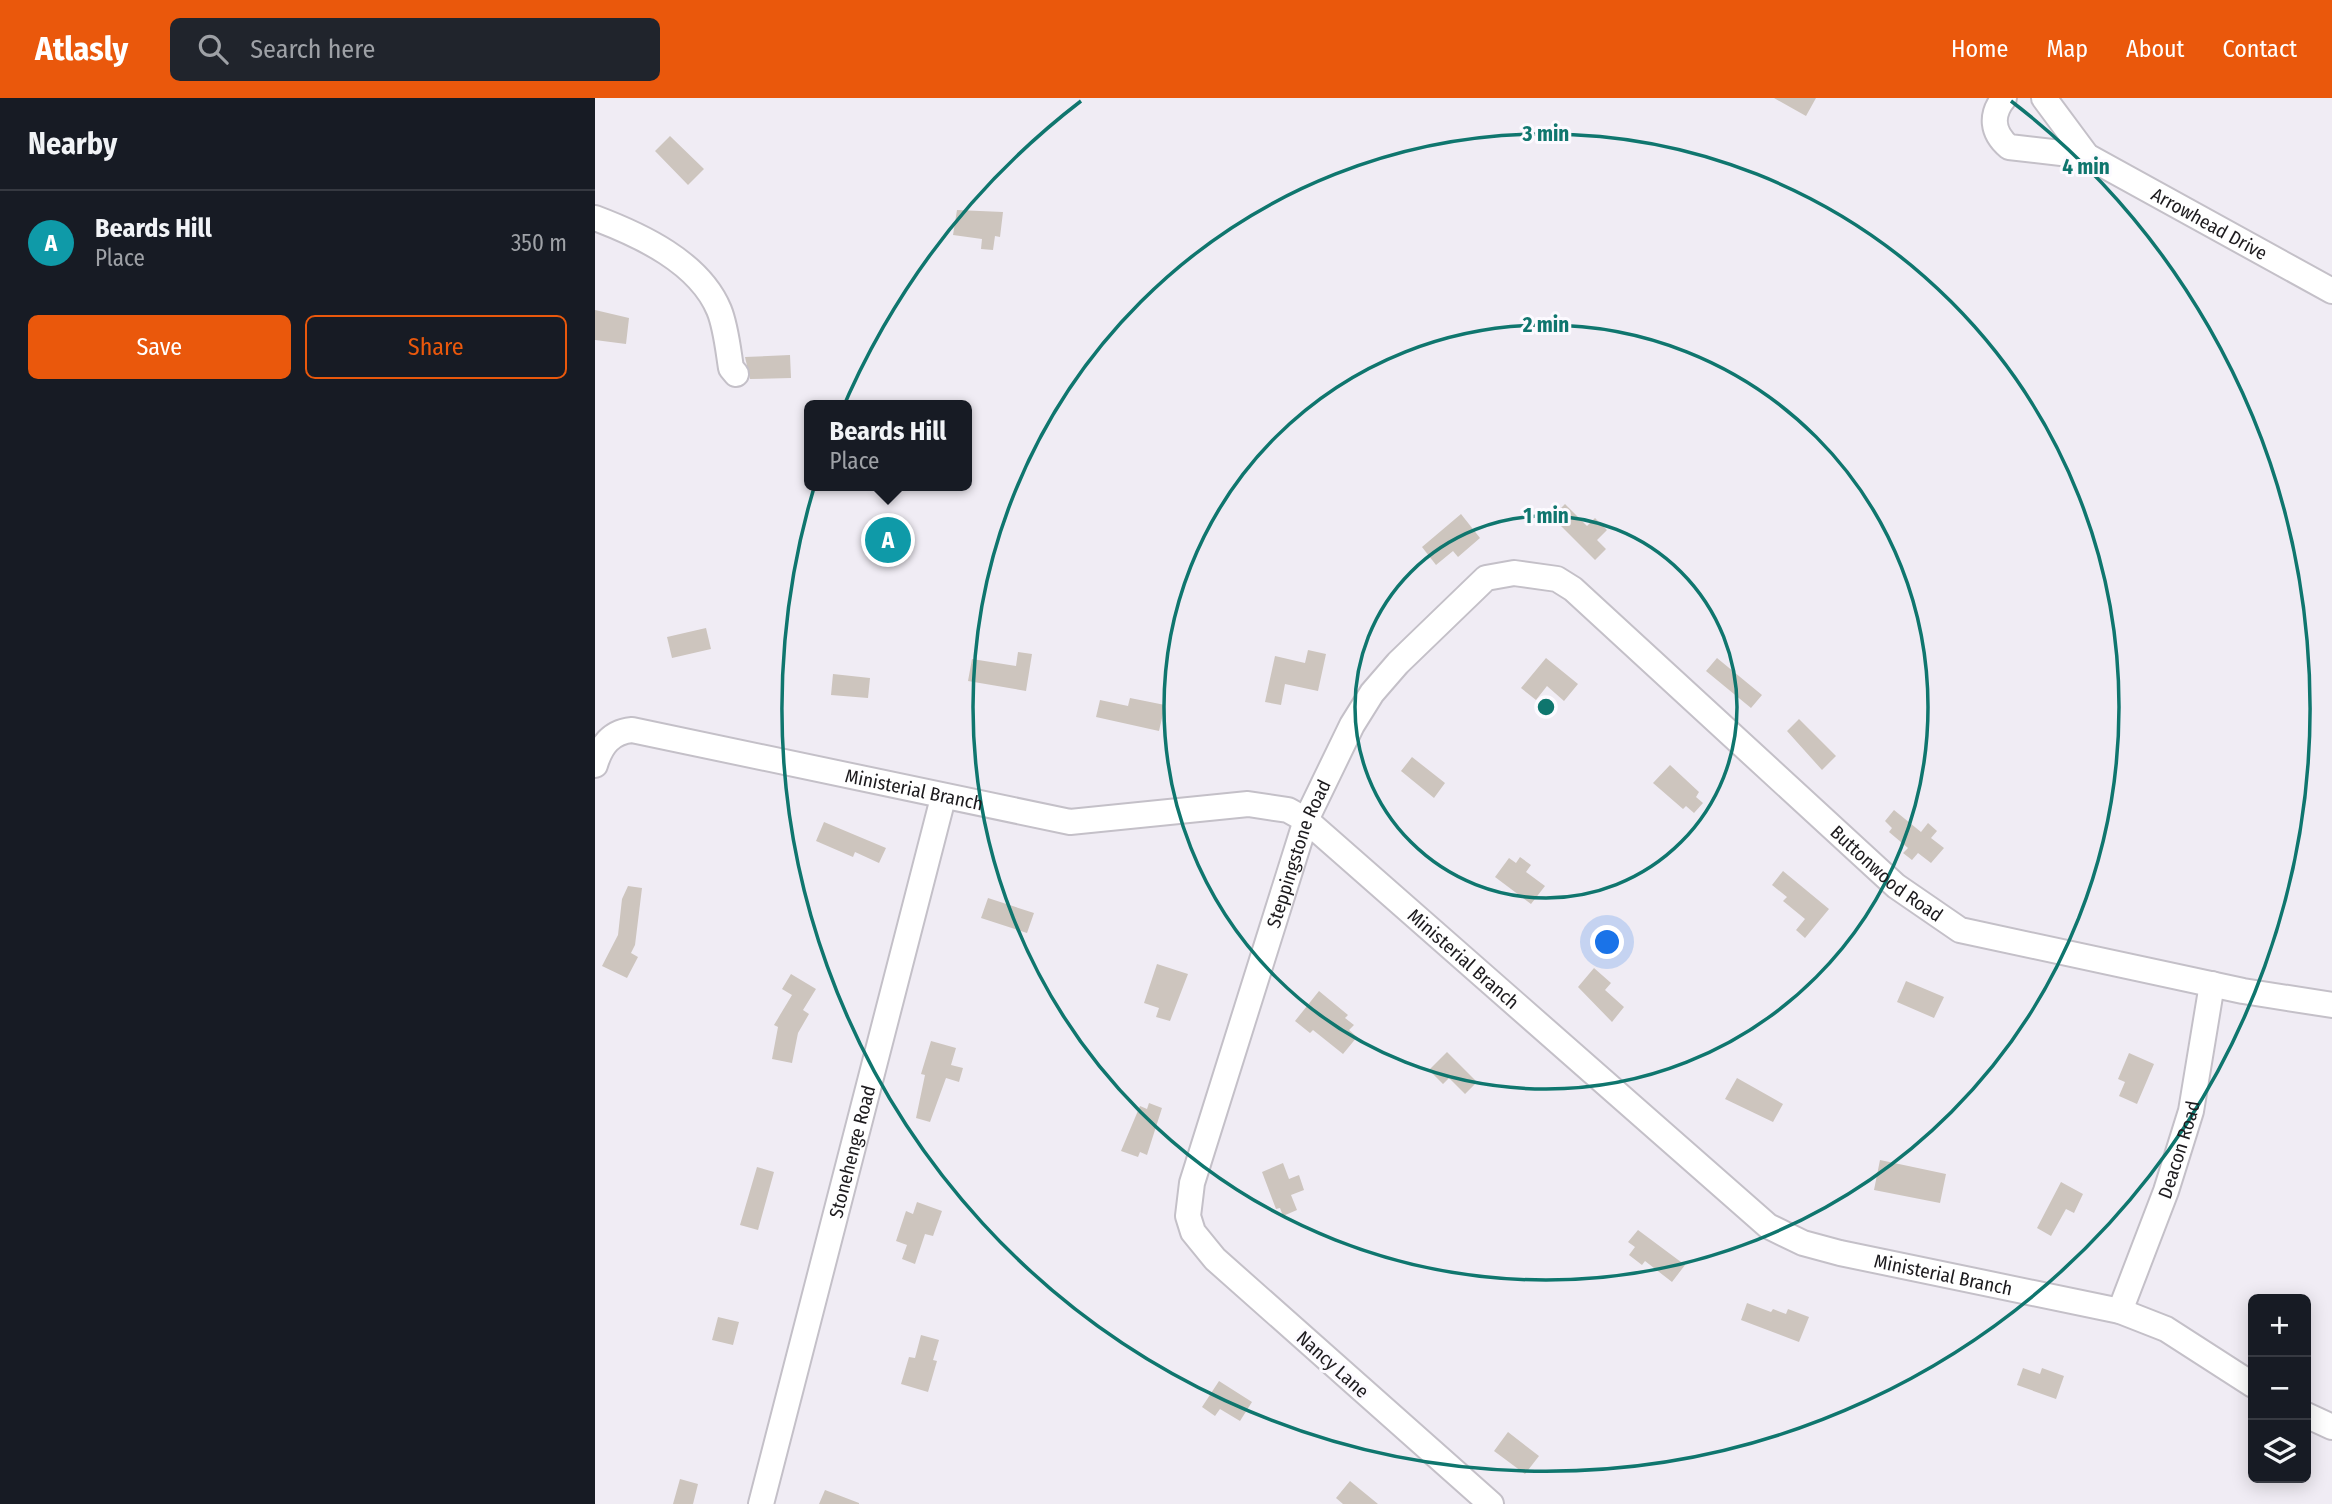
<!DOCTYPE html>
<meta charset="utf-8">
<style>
:root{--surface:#171b24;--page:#20242c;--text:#f1f3f6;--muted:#9ea1a6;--line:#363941;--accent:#ea580c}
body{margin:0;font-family:"Fira Sans Condensed",sans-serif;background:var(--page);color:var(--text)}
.controls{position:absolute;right:21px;bottom:21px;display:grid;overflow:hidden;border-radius:10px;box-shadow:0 4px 18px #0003}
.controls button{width:63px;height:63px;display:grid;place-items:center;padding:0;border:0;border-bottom:2px solid var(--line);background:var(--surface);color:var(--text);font:35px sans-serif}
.you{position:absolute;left:1013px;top:845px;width:24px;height:24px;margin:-18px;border:5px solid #fff;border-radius:50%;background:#1a73e8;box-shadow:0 0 0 10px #1a73e833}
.badge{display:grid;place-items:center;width:46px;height:46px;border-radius:50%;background:var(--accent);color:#fff;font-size:23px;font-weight:700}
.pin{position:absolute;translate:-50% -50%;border:4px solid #fff;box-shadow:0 2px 7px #0006}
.popup{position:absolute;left:209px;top:302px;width:168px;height:91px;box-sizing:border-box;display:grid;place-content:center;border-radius:10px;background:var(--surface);filter:drop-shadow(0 2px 5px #0005);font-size:23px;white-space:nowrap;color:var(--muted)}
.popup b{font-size:26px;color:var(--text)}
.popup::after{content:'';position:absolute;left:50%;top:100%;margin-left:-14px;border:14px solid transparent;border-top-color:var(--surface)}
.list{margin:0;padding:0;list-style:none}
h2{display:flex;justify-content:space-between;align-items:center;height:91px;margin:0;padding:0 28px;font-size:30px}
h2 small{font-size:23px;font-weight:400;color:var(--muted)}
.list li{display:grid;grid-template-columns:46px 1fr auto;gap:21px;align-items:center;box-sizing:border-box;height:105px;padding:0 28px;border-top:2px solid var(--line)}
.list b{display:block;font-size:26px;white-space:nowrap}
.list p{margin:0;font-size:23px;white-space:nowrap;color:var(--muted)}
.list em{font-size:23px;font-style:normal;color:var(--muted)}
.actions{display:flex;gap:14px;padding:21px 28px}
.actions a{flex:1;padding:16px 0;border:2px solid var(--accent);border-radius:10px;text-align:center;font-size:24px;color:var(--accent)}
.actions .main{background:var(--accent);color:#fff}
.icon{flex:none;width:38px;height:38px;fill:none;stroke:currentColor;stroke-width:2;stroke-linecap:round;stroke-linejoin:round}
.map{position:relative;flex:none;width:1737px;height:1406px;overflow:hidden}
header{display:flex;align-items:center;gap:42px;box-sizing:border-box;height:98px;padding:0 35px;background:var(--accent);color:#fff}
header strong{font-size:33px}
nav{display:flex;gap:38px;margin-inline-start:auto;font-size:24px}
.search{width:490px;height:63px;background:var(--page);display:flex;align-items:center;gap:18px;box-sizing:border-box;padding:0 24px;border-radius:10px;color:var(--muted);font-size:26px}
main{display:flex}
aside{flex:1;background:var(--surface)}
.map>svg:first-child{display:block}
.building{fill:#cdc5be}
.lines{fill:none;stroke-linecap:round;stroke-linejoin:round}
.minor-casing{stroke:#c4c0c8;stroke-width:28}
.minor{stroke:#fff;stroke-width:24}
.ring{fill:none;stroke:#0f766e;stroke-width:3.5}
.labels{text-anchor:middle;stroke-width:6;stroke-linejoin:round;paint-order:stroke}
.street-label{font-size:19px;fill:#1d1b1e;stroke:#fcfaff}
.centre{fill:#0f766e;stroke:#fcfaff;stroke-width:3.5}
.ring-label{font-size:21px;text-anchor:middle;font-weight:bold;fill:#0f766e;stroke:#fcfaff;stroke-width:6;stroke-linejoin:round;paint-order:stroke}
</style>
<header>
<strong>Atlasly</strong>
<div class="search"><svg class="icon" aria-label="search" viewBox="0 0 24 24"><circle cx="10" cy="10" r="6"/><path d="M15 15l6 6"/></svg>Search here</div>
<nav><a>Home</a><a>Map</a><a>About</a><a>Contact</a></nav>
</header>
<main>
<aside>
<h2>Nearby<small></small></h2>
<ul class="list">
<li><span class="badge" style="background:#0f9aa8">A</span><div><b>Beards Hill</b><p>Place</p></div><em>350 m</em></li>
</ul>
<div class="actions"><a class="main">Save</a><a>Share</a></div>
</aside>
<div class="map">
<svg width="1737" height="1406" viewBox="0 0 1737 1406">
<rect width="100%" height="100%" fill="#f0ecf4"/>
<path class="building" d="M 1179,0 L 1221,0 L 1211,18 Z
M 75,38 L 109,71 L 93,87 L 60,53 Z
M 362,112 L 408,114 L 405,139 L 400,138 L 398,152 L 386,151 L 387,141 L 358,137 Z
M 0,212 L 34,220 L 31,246 L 0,242 Z
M 195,257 L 196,280 L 155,281 L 150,259 Z
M 970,406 L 992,428 L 1000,420 L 1012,432 L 1002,442 L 1011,451 L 1000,462 L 957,419 Z
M 866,416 L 885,440 L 863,459 L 858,453 L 841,467 L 827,449 Z
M 111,530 L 116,551 L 77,560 L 72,539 Z
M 713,552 L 731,556 L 723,593 L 690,586 L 686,607 L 670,604 L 680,558 L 710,565 Z
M 423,554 L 437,556 L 431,593 L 373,583 L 377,561 L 421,568 Z
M 951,560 L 983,586 L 969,603 L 952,588 L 941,602 L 926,590 Z
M 1122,560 L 1167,597 L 1156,610 L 1111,573 Z
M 238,576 L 275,580 L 273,600 L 236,597 Z
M 535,600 L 570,607 L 564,633 L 501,619 L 505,602 L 533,608 Z
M 1204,621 L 1241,658 L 1227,672 L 1192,633 Z
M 817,659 L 850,685 L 839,700 L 806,673 Z
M 1075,667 L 1104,694 L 1101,699 L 1108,705 L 1099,715 L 1091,708 L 1088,711 L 1058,685 Z
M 1299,712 L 1326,734 L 1333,725 L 1342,733 L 1336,740 L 1349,750 L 1336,765 L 1323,755 L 1317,762 L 1308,755 L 1313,750 L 1294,734 L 1297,730 L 1290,723 Z
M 229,724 L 291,750 L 284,765 L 260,754 L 258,759 L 221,743 Z
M 925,759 L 936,767 L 931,774 L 950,788 L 936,806 L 900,779 L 914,760 L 921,765 Z
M 1188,773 L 1234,811 L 1210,840 L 1201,832 L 1210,821 L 1188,803 L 1192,799 L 1177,787 Z
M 33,788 L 47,790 L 40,847 L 36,855 L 43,859 L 32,880 L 7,868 L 23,837 L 27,801 Z
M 393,800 L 439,815 L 432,835 L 386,820 Z
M 562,866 L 593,876 L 575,923 L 561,919 L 564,910 L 549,905 Z
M 999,870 L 1016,885 L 1010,892 L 1029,909 L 1017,924 L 983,889 Z
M 196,876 L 221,891 L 208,912 L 214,916 L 203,935 L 197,965 L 177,961 L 183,929 L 179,927 L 197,897 L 187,891 Z
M 1311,883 L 1349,899 L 1339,920 L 1302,904 Z
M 724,893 L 753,917 L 750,920 L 759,927 L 754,932 L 762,939 L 748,956 L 718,932 L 715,935 L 700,923 Z
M 336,943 L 361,950 L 356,967 L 368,970 L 364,984 L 351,980 L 335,1024 L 321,1020 L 330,977 L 326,976 Z
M 852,954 L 882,984 L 870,996 L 854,980 L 848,986 L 834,972 Z
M 1534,955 L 1559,966 L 1542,1006 L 1524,998 L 1530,984 L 1523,981 Z
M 1142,980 L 1188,1006 L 1178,1024 L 1130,1001 Z
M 554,1005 L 567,1010 L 552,1057 L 545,1054 L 543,1059 L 526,1053 L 545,1008 L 552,1011 Z
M 1285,1062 L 1351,1076 L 1345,1105 L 1279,1092 Z
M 688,1065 L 694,1081 L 704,1077 L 709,1092 L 696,1097 L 702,1112 L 688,1118 L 685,1110 L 681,1111 L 667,1074 Z
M 162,1069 L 179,1074 L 163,1132 L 145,1127 Z
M 1466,1084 L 1488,1096 L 1479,1115 L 1471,1111 L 1456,1138 L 1442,1130 Z
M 322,1104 L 347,1113 L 338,1138 L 330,1136 L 320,1166 L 307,1161 L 312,1147 L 301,1143 L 311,1113 L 318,1116 Z
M 1043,1132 L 1090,1167 L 1077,1184 L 1050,1163 L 1047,1167 L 1034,1157 L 1040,1149 L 1033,1144 Z
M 1152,1205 L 1176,1214 L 1178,1211 L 1191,1216 L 1193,1211 L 1214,1219 L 1204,1244 L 1146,1222 Z
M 123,1219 L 144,1224 L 138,1247 L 117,1242 Z
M 326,1237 L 344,1242 L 338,1262 L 342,1263 L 333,1294 L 306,1286 L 314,1259 L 320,1260 Z
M 1428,1270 L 1445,1276 L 1447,1270 L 1469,1278 L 1461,1301 L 1422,1287 Z
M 624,1283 L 657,1304 L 645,1323 L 625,1311 L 620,1318 L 607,1309 Z
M 913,1334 L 944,1358 L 930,1376 L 899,1353 Z
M 85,1381 L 103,1386 L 98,1406 L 78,1406 Z
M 755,1383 L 783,1406 L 748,1406 L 741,1400 Z
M 230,1392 L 264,1405 L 264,1406 L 224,1406 Z"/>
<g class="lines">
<g class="minor-casing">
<g id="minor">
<path d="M 1409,0 C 1395,17 1397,35 1414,49 L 1492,58"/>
<path id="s1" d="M 1449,0 L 1492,58 L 1737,193"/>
<path d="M 0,120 C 45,137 104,164 124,212 C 131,229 133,251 136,270 L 141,276"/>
<path id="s2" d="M 0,667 C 6,647 16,634 37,632 L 475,724 L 653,706 L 693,712 L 711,722 L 1173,1128 L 1208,1145 L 1245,1155 L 1525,1213 L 1571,1231 L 1658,1287"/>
<path id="s3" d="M 1525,1213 L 1571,1093 L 1596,1013 L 1617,886"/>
<path d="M 1711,1317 L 1737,1329"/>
<path id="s4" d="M 166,1406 L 348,700"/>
<path id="s5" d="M 896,1406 L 620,1161 L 598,1134 L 593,1118 L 597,1085 L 711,722 L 757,627 L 777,595 L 803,565 L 891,480 L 919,475 L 962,481 L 978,491 L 1301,788 L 1365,832 L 1648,893 L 1737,907"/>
</g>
</g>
<use href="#minor" class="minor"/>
</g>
<g class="ring">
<circle cx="951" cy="609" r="191"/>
<circle cx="951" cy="609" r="382"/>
<circle cx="951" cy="609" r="573"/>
<path d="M1416 3A764 764 0 1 1 486 3"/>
</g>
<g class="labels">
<g class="street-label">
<text dy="7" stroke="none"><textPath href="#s1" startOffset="212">Arrowhead Drive</textPath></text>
<text dy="7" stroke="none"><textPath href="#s2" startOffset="343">Ministerial Branch</textPath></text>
<text dy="7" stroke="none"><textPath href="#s5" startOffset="800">Steppingstone Road</textPath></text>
<text dy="7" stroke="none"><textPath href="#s5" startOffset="1654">Buttonwood Road</textPath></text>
<text dy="7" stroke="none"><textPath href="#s2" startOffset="952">Ministerial Branch</textPath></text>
<text dy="7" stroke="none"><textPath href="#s3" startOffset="172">Deacon Road</textPath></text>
<text dy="7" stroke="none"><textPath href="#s4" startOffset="364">Stonehenge Road</textPath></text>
<text dy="7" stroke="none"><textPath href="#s2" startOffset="1540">Ministerial Branch</textPath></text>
<text transform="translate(738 1266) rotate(42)" y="7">Nancy Lane</text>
</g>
</g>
<circle cx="951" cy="609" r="10" class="centre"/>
<g class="ring-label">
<text x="951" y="43">3 min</text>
<text x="1491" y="76">4 min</text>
<text x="951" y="234">2 min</text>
<text x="951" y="425">1 min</text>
</g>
</svg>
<div class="controls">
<button>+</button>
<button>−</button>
<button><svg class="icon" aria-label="layers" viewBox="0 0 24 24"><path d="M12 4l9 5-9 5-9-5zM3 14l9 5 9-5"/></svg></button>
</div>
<div class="you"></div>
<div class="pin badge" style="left:293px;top:442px;background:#0f9aa8">A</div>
<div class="popup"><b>Beards Hill</b>Place</div>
</div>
</main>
